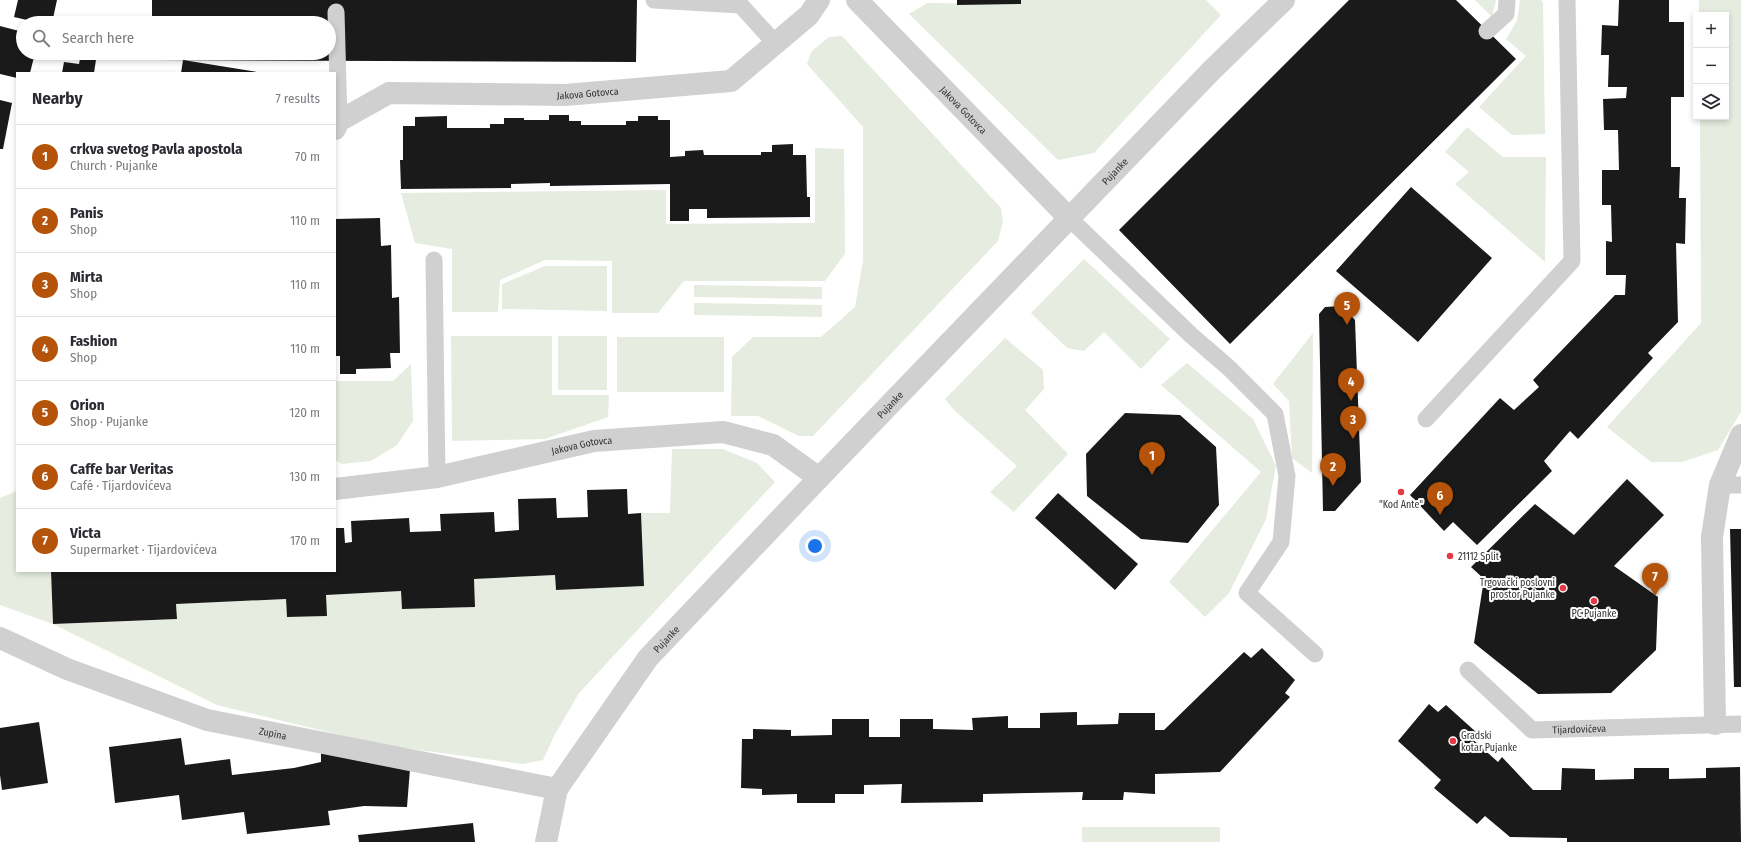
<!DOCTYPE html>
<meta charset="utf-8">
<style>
:root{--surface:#fff;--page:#f2f2f3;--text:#2b2b33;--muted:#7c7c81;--line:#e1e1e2;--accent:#b45309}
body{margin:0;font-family:"Fira Sans Condensed",sans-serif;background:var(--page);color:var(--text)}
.controls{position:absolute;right:12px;top:12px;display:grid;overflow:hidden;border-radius:0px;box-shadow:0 2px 6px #0003}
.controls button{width:36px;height:36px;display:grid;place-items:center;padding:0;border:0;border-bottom:1px solid var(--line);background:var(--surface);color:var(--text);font:20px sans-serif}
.you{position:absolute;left:815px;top:546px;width:14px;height:14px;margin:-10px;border:3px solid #fff;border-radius:50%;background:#1a73e8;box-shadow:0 0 0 6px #1a73e833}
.badge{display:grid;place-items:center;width:26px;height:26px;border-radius:50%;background:var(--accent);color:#fff;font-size:13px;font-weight:700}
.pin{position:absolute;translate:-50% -33px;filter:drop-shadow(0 1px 2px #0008)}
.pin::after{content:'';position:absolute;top:21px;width:14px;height:12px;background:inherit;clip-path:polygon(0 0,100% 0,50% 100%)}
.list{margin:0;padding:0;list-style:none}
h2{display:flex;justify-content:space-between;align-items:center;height:52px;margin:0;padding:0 16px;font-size:17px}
h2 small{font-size:13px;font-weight:400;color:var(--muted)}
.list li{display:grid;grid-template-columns:26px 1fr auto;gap:12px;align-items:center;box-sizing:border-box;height:64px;padding:0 16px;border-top:1px solid var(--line)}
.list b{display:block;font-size:15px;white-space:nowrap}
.list p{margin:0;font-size:13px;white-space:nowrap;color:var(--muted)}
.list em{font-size:13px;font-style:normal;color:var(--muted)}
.icon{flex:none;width:22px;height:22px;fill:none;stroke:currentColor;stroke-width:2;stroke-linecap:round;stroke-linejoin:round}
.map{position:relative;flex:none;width:1741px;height:842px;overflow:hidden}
.search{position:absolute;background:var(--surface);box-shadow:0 2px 6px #0003;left:16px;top:16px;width:320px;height:44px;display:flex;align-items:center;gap:10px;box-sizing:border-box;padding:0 14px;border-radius:22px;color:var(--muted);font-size:15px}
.panel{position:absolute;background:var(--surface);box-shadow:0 2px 6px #0003;left:16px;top:72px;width:320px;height:500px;border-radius:0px}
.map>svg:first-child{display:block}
.green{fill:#e6ecdf}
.building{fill:#1a1a1a}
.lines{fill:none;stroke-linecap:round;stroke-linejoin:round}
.lane{stroke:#d0d0d0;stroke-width:17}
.street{stroke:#d0d0d0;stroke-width:22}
.poi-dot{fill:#e63946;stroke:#fff;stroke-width:1.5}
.labels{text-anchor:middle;stroke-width:4;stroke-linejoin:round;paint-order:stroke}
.street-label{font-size:10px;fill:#333;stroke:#fff}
.poi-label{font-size:10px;fill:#333;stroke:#fff}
</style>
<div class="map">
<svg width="1741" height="842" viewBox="0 0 1741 842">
<rect width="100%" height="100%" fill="#fff"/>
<path class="green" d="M 1021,0 L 1206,0 L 1221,15 L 1094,153 L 1058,160 L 909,14 L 927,3 L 1021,4 Z
M 1475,0 L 1496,0 L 1492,17 Z
M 1520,0 L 1541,0 L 1543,3 L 1545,134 L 1512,135 L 1479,107 L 1526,56 L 1506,39 L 1517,21 Z
M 1699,0 L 1741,0 L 1741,412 L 1718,450 L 1682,462 L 1651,462 L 1607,427 L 1701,323 L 1700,117 L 1726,117 L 1726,15 L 1699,15 Z
M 842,36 L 1001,208 L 1003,222 L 998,241 L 813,436 L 799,436 L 758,416 L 731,416 L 732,357 L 753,337 L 821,337 L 855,307 L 863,261 L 863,127 L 807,64 L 811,52 L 829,37 Z
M 1467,127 L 1503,157 L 1546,157 L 1545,262 L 1455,184 L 1469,172 L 1445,152 Z
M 815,148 L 844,149 L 845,254 L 825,281 L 684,281 L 658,313 L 612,313 L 612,261 L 545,260 L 500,280 L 498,312 L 452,312 L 452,249 L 415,243 L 401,193 L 666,190 L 666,224 L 815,223 Z
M 1084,259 L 1170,339 L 1141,369 L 1104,332 L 1084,351 L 1067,348 L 1031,313 Z
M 545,266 L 607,266 L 607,311 L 502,309 L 502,284 Z
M 694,285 L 822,287 L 822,299 L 694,297 Z
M 694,303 L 822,305 L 822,317 L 694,315 Z
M 1313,333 L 1312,473 L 1292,458 L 1289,401 L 1273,384 Z
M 451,336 L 552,336 L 552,395 L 609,395 L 608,417 L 545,439 L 452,441 Z
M 558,336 L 607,336 L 607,390 L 558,390 Z
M 617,337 L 724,337 L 724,392 L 617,392 Z
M 1005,338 L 1043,370 L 1044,389 L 1025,410 L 1068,454 L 1014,512 L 990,492 L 1017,466 L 955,411 L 945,399 Z
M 1187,363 L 1253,419 L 1276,466 L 1266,519 L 1229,593 L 1205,617 L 1169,582 L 1261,472 L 1161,385 Z
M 411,364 L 413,421 L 397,445 L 371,461 L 342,464 L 335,460 L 335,381 L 393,381 Z
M 672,449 L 723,449 L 757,463 L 775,482 L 579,693 L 554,736 L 543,760 L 523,764 L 382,745 L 217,705 L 53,624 L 0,605 L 0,498 L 17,491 L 17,571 L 51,571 L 53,624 L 177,619 L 176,604 L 286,599 L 287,617 L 326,616 L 326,595 L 401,591 L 402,609 L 475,607 L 474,579 L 555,575 L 556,590 L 644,586 L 641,513 L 670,513 Z
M 1082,827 L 1220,827 L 1220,842 L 1082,842 Z"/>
<path class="building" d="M 18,0 L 57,0 L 52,23 L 40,23 L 14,17 Z
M 152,0 L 637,0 L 636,62 L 152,60 L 152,53 L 329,53 L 329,23 L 152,23 Z
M 957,0 L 1021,0 L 1021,4 L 957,5 Z
M 1349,0 L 1456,0 L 1516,59 L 1230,344 L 1119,230 Z
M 1619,0 L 1669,0 L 1669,22 L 1684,22 L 1684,97 L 1671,97 L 1671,167 L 1680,167 L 1679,198 L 1686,198 L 1685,244 L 1676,243 L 1678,322 L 1648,353 L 1653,358 L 1578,439 L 1570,431 L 1544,461 L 1552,471 L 1477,545 L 1453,522 L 1444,531 L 1410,495 L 1500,398 L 1514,410 L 1539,387 L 1533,380 L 1615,295 L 1625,295 L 1626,275 L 1606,275 L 1606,241 L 1612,242 L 1611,205 L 1602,205 L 1602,170 L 1619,170 L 1618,130 L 1604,130 L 1603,99 L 1626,98 L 1627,87 L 1608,87 L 1609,55 L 1601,55 L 1602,25 L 1618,26 Z
M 0,26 L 23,32 L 23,53 L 35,53 L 30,73 L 17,73 L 17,78 L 0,74 Z
M 81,53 L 97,53 L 94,73 L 62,73 L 64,62 L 79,64 Z
M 183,60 L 257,72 L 256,73 L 181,73 Z
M 0,100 L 12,103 L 3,149 L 0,149 Z
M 549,115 L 569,115 L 569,121 L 581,121 L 581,125 L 626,125 L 626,121 L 638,121 L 638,116 L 658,116 L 658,120 L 670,120 L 670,157 L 685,156 L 685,151 L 703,150 L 704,155 L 761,155 L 761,152 L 772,152 L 772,145 L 793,144 L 793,155 L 806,155 L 807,197 L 810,197 L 810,217 L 707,218 L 707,209 L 689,209 L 689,221 L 670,221 L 670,184 L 550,186 L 550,183 L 511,184 L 511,188 L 401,189 L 400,160 L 403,160 L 403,126 L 415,126 L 415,117 L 447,116 L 447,128 L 490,128 L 490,124 L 504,124 L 504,118 L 524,118 L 524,120 L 549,120 Z
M 1411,187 L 1492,258 L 1418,342 L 1336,271 Z
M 380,218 L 381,246 L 391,245 L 392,298 L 399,297 L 400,353 L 390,353 L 391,368 L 356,369 L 356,374 L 340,374 L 340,356 L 335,356 L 335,219 Z
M 1342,306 L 1355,320 L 1361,482 L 1335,511 L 1323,511 L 1319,314 L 1325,307 Z
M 1125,413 L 1180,415 L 1216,447 L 1219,505 L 1188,543 L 1141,539 L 1087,496 L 1086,454 Z
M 1627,479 L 1664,515 L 1614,566 L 1658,597 L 1656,650 L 1611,693 L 1538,694 L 1474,643 L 1484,579 L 1471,567 L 1535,504 L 1574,535 Z
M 627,489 L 628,514 L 641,513 L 644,586 L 556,590 L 555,575 L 474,579 L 475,607 L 402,609 L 401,591 L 326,595 L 327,616 L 287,617 L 286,599 L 176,604 L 177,619 L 53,624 L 51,571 L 335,571 L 335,528 L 344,528 L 345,543 L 352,542 L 351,521 L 409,518 L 410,532 L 441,531 L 440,514 L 494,512 L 495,532 L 519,530 L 518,499 L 556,498 L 557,518 L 588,517 L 587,490 Z
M 1058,493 L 1138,564 L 1115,590 L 1035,518 Z
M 1730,529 L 1741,529 L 1741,687 L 1734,687 Z
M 1262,648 L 1295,680 L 1285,693 L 1290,697 L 1220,772 L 1155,774 L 1155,794 L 1124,792 L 1123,800 L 1082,800 L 1083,792 L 983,794 L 983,802 L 901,803 L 902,784 L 864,785 L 864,794 L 835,794 L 835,803 L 797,803 L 797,794 L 762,795 L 762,789 L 741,788 L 742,739 L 753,739 L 753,729 L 791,730 L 791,736 L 832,735 L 832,719 L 869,719 L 869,737 L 900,737 L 900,719 L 933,719 L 933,729 L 973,730 L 972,718 L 1008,716 L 1008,728 L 1040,728 L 1040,713 L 1077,712 L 1077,725 L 1118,724 L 1119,713 L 1155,713 L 1155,730 L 1164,730 L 1244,652 L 1251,658 Z
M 1429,704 L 1438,712 L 1446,705 L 1476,732 L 1470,737 L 1498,762 L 1502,757 L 1533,790 L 1561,790 L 1562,768 L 1595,769 L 1595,780 L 1634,779 L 1634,768 L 1669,768 L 1669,779 L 1706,778 L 1706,768 L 1740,767 L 1741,842 L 1567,842 L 1567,838 L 1510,837 L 1485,816 L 1477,824 L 1434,788 L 1441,780 L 1398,741 Z
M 39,722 L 48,783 L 2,790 L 0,775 L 0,728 Z
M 181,738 L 185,765 L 230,759 L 232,775 L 294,768 L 321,762 L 321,752 L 410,769 L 407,807 L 364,806 L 328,811 L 330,825 L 247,834 L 244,812 L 182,820 L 179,795 L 115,803 L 109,747 Z
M 473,823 L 475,842 L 359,842 L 358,835 Z"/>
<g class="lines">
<g class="lane">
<path d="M 654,0 L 740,5"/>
<path d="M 736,0 L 775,43"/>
<path d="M 336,12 L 339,121"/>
<path d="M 1487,31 L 1506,14 L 1507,0"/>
<path d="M 1070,219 L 1192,336 L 1229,368 L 1275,414 L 1287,476 L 1281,542 L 1247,593 L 1315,654"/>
<path d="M 434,260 L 437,477"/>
<path d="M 1426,419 L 1572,261 L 1567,0"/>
<path d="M 1720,485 L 1741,485"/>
<path id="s1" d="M 1468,670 L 1532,730 L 1741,724"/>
</g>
<g class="street">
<path id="s2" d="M 857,0 L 1070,219"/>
<path id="s3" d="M 335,129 L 339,121 L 389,93 L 565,95 L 731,81 L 809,15 L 819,0"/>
<path id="s4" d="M 335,489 L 437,477 L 594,441 L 723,432 L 773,445 L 819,478"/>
<path id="s5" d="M 0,638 L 67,669 L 207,720 L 557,789"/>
<path d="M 1715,724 L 1712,537 L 1720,485 L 1741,435"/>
<path id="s6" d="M 546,842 L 557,789 L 648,658 L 819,478 L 1211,71 L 1284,0"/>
</g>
</g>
<g class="poi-dot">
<circle cx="1401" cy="492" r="4"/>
<circle cx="1450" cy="556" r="4"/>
<circle cx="1563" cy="588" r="4"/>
<circle cx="1594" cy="601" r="4"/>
<circle cx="1453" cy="741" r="4"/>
</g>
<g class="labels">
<g class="street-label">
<text dy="4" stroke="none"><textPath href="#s3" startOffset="265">Jakova Gotovca</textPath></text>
<text dy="4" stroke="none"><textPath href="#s2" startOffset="153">Jakova Gotovca</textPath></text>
<text dy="4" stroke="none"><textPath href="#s6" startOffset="888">Pujanke</textPath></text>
<text dy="4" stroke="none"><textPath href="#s6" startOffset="564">Pujanke</textPath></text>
<text dy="4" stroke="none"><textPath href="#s4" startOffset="251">Jakova Gotovca</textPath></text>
<text dy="4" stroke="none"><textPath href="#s6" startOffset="240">Pujanke</textPath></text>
<text dy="4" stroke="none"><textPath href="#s1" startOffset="135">Tijardovićeva</textPath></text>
<text dy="4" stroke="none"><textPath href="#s5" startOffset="290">Zupina</textPath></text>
</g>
<g class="poi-label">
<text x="1401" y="508">"Kod Ante"</text>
<text x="1458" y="560" text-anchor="start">21112 Split</text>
<text x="1555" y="586" text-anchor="end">Trgovački poslovni<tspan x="1555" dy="12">prostor Pujanke</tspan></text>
<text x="1594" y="617">PC Pujanke</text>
<text x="1461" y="739" text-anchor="start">Gradski<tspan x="1461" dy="12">kotar Pujanke</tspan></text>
</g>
</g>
</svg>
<div class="controls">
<button>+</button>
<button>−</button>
<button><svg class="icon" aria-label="layers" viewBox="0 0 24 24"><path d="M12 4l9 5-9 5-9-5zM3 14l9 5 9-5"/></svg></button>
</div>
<div class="you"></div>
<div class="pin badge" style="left:1152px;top:475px">1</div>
<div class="pin badge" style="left:1333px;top:486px">2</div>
<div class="pin badge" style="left:1353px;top:439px">3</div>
<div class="pin badge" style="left:1351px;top:401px">4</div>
<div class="pin badge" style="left:1347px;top:325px">5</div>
<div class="pin badge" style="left:1440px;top:515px">6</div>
<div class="pin badge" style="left:1655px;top:596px">7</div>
<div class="search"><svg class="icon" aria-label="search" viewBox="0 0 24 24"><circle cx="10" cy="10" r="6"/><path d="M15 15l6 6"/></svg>Search here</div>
<section class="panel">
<h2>Nearby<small>7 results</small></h2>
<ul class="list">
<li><span class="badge">1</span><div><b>crkva svetog Pavla apostola</b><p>Church · Pujanke</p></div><em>70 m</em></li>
<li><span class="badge">2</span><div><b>Panis</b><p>Shop</p></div><em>110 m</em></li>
<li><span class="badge">3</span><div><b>Mirta</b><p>Shop</p></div><em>110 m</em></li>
<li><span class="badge">4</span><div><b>Fashion</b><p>Shop</p></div><em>110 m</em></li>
<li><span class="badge">5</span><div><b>Orion</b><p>Shop · Pujanke</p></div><em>120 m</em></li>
<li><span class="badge">6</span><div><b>Caffe bar Veritas</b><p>Café · Tijardovićeva</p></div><em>130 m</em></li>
<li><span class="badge">7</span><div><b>Victa</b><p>Supermarket · Tijardovićeva</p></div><em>170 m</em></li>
</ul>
</section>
</div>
